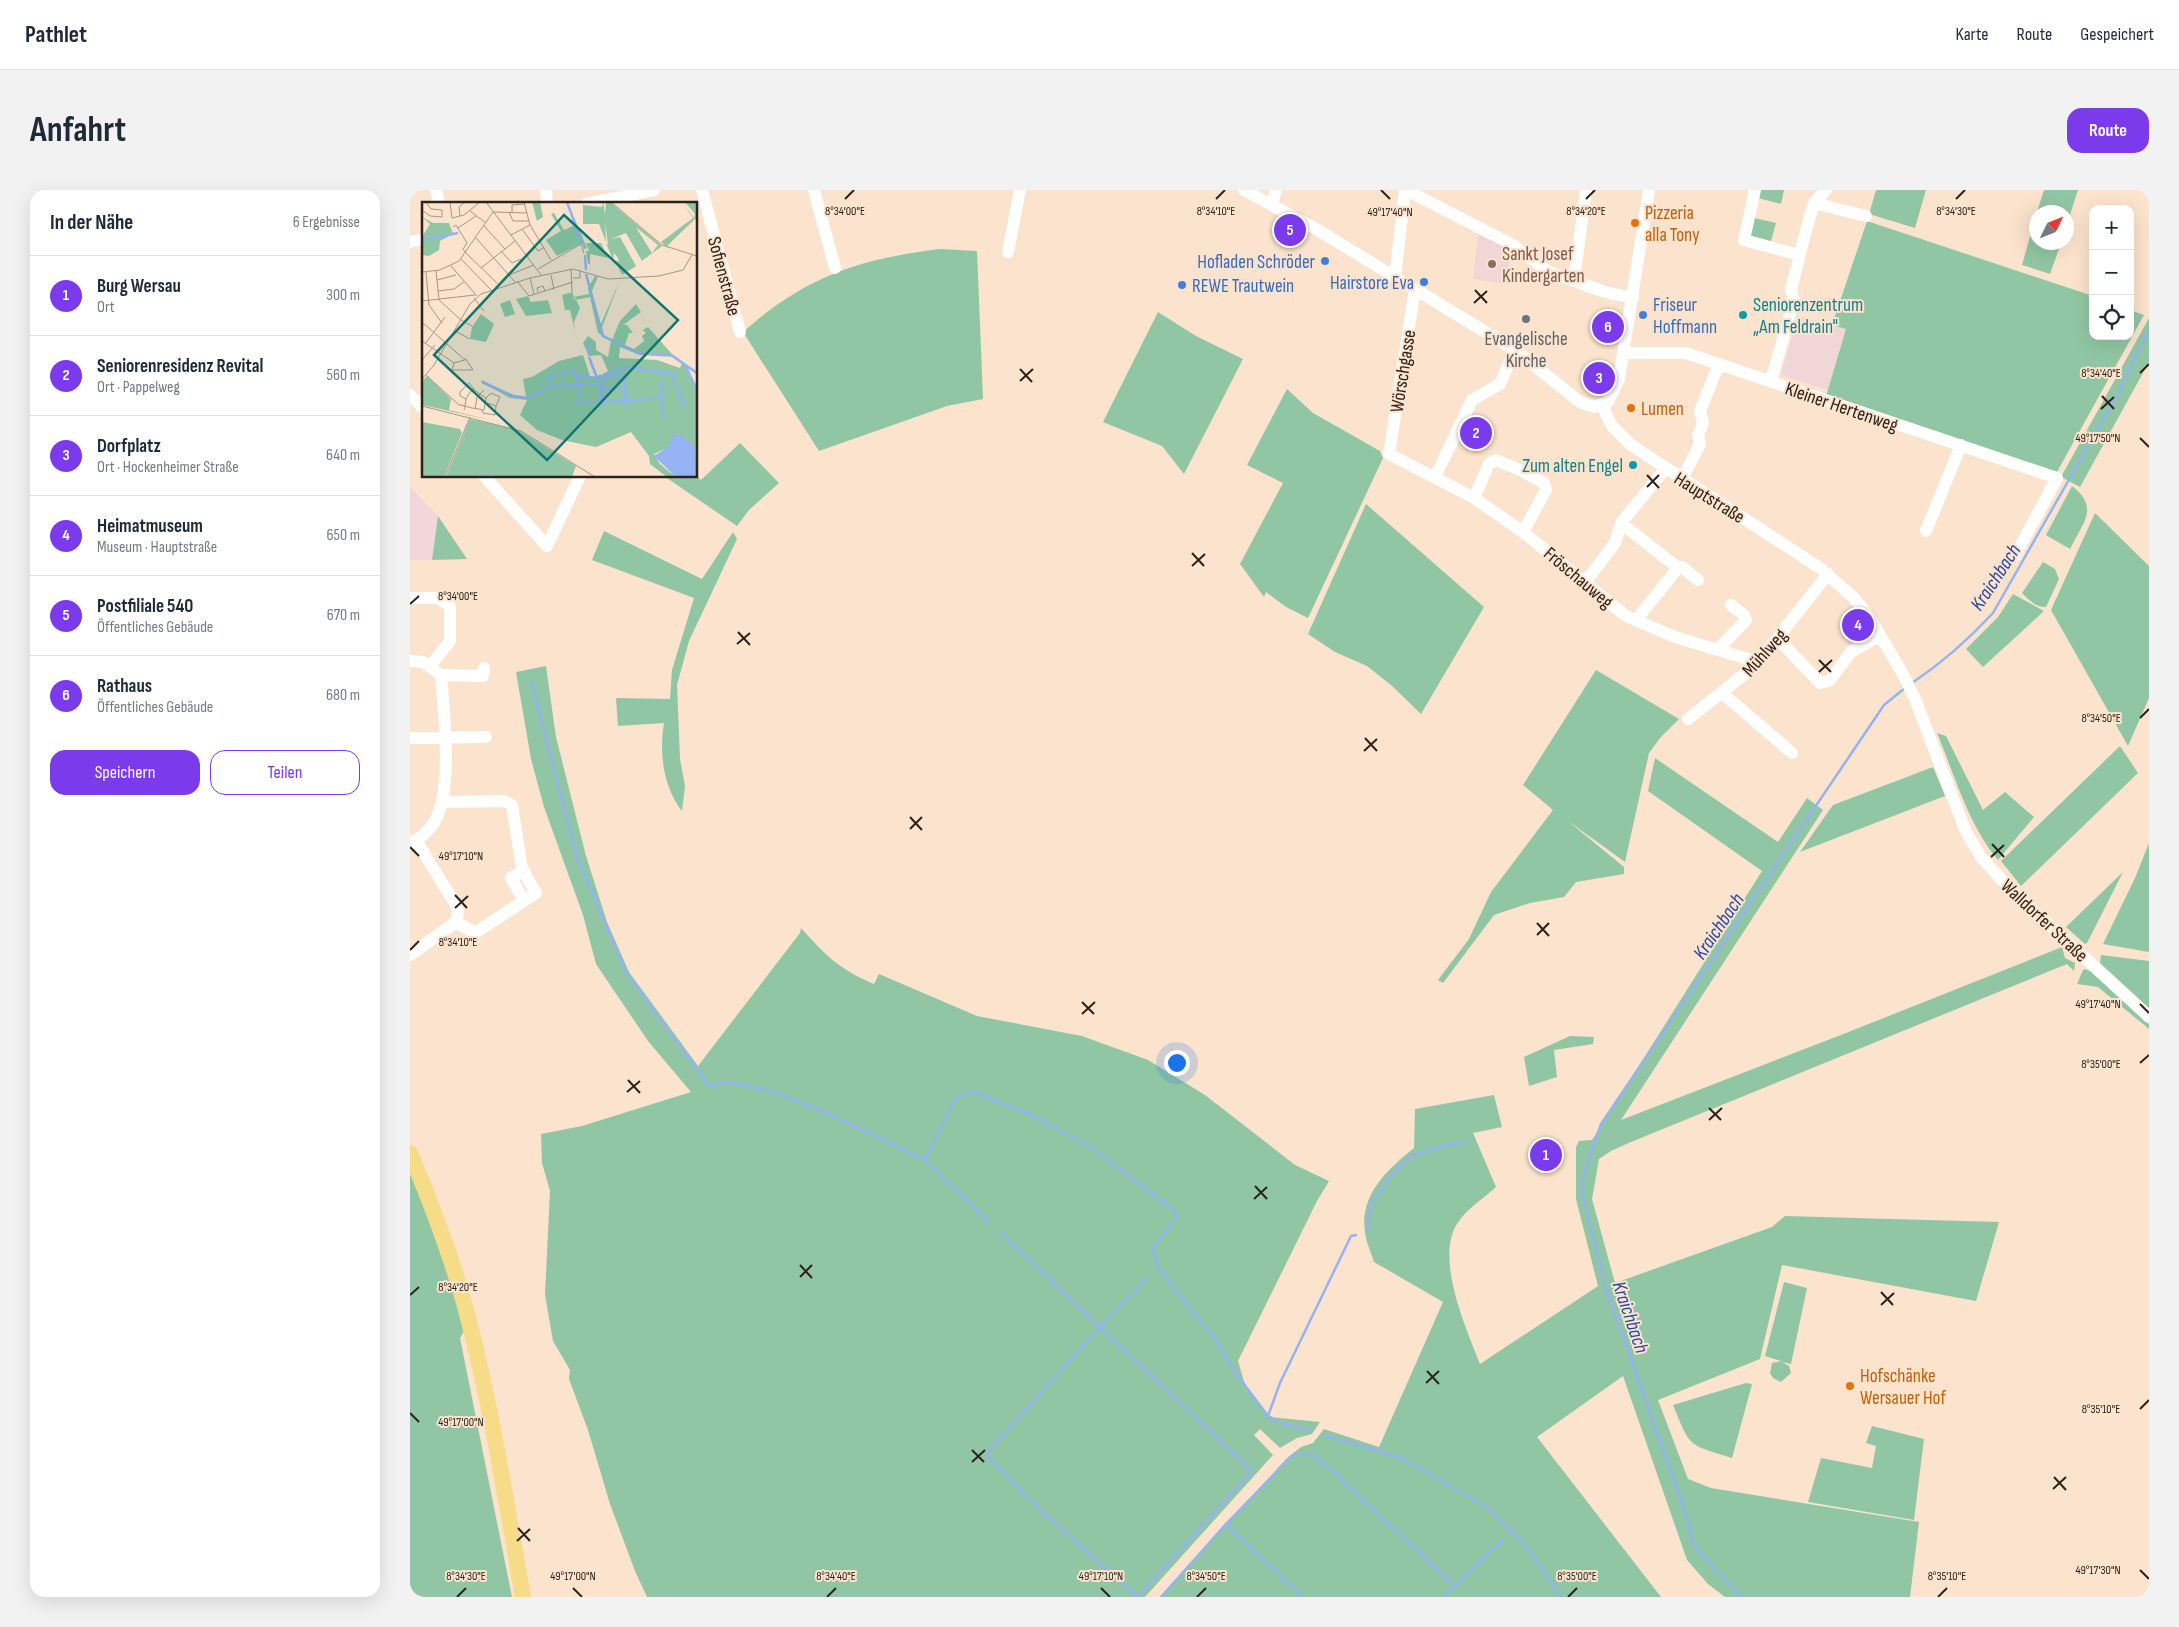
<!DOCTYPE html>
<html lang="de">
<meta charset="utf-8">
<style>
:root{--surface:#fff;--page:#f2f2f3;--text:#1f2937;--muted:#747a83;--line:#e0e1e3;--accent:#7c3aed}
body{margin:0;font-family:"Sofia Sans Condensed",sans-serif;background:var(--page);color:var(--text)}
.controls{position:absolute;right:15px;top:15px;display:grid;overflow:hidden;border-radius:10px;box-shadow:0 5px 20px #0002}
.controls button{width:45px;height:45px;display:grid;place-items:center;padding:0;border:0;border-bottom:1px solid var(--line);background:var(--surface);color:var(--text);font:25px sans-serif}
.compass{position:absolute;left:1619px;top:15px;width:45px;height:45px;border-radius:50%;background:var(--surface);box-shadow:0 5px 20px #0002;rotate:47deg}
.you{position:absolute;left:766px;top:872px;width:18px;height:18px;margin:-12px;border:4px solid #fff;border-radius:50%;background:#1a73e8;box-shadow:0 0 0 8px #1a73e833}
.badge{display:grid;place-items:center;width:32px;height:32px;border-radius:50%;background:var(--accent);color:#fff;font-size:16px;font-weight:700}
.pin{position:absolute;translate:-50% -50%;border:2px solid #fff;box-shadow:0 1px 5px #0006}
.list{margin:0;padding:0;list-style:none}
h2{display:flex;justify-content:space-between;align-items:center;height:65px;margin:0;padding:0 20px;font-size:21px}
h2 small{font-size:16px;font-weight:400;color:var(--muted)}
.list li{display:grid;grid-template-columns:32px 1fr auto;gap:15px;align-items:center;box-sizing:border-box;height:80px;padding:0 20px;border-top:1px solid var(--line)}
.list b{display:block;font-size:19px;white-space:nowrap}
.list p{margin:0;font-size:16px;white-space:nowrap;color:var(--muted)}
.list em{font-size:16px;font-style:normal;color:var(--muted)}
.actions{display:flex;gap:10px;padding:15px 20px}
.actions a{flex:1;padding:11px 0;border:1px solid var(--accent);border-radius:15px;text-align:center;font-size:18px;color:var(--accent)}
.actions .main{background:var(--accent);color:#fff}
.icon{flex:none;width:28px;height:28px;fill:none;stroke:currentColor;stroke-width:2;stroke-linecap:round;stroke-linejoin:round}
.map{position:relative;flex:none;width:1739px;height:1407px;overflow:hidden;border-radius:15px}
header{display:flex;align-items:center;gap:30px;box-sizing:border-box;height:70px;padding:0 25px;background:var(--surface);border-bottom:1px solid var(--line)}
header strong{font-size:24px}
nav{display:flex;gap:28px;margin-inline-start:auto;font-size:18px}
.intro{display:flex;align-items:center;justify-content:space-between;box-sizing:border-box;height:120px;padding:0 30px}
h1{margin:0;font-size:35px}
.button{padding:12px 22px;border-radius:15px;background:var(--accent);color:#fff;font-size:18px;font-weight:700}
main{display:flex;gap:30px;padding:0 30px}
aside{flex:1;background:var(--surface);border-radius:15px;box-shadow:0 5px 20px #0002}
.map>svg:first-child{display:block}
.commercial{fill:#f1d6da}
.education{fill:#f1d6d8}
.green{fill:#91c6a4}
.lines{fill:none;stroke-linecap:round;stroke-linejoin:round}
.stream{stroke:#95b3f3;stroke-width:2.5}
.minor{stroke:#fff;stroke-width:12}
.major{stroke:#f7dc87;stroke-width:16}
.ticks{fill:none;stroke:#2b231b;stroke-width:2}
.food-dot{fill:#e8710a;stroke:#fbe3cd;stroke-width:2}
.shop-dot{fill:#3f7fe0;stroke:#fbe3cd;stroke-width:2}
.education-dot{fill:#8d6e63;stroke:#fbe3cd;stroke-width:2}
.culture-dot{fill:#0f9aa8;stroke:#fbe3cd;stroke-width:2}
.worship-dot{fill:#6b7280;stroke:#fbe3cd;stroke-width:2}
.labels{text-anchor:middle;stroke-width:4;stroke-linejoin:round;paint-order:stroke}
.food-label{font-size:19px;fill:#c56008;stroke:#fbe3cd;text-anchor:start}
.education-label{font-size:19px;fill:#785e54;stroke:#fbe3cd;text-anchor:start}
.shop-label{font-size:19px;fill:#366cbe;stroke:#fbe3cd;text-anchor:end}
.street-label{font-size:19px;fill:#2b231b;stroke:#fbe3cd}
.culture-label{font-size:19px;fill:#0d838f;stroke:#fbe3cd;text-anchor:start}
.worship-label{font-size:19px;fill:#5b616d;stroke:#fbe3cd}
.water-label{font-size:20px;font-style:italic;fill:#2649a4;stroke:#fbe3cd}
.inset-river{fill:none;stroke:#95b3f3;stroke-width:2.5}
.inset-road{fill:none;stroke:#a89686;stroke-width:1}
.view{fill:#0f766e;fill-opacity:0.15;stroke:#0f766e;stroke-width:2.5}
.inset-edge{fill:none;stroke:#2b231b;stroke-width:2.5}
.ticks-label{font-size:12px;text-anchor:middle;fill:#2b231b;stroke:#fbe3cd;stroke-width:4;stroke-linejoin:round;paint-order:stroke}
</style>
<header>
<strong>Pathlet</strong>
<nav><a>Karte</a><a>Route</a><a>Gespeichert</a></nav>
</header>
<div class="intro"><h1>Anfahrt</h1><a class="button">Route</a></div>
<main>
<aside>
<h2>In der Nähe<small>6 Ergebnisse</small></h2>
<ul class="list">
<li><span class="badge">1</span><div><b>Burg Wersau</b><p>Ort</p></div><em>300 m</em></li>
<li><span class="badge">2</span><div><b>Seniorenresidenz Revital</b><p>Ort · Pappelweg</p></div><em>560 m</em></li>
<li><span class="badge">3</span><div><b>Dorfplatz</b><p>Ort · Hockenheimer Straße</p></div><em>640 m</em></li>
<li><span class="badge">4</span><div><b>Heimatmuseum</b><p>Museum · Hauptstraße</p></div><em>650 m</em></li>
<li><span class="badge">5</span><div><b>Postfiliale 540</b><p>Öffentliches Gebäude</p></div><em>670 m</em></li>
<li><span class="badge">6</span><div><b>Rathaus</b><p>Öffentliches Gebäude</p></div><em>680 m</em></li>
</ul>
<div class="actions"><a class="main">Speichern</a><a>Teilen</a></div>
</aside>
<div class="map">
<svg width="1739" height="1407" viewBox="0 0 1739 1407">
<rect width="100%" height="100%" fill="#fbe3cd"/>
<path class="commercial" d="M 0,297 L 28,326 L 22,370 L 0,370 Z"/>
<path class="education" d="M 1068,43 L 1101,59 L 1097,94 L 1063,89 Z
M 1388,126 L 1436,139 L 1417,200 L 1371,185 Z"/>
<path class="green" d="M 1349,0 L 1374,0 L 1371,14 L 1348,8 Z
M 1466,0 L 1516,0 L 1505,38 L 1459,24 Z
M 1634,0 L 1668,0 L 1657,34 L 1656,22 L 1627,22 Z
M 1626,25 L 1626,52 L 1651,53 L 1640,84 L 1612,75 Z
M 1344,28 L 1366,33 L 1360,55 L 1344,50 L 1340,45 Z
M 1457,31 L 1683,106 L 1683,146 L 1720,146 L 1720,120 L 1734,125 L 1647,282 L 1416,206 L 1436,139 L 1422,135 Z
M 530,59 L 567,61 L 573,209 L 537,216 L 409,261 L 333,142 C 395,87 448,69 530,59 Z
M 748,122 L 786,146 L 833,169 L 774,284 L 752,256 L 693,232 Z
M 1739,128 L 1739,172 L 1670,297 L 1651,287 Z
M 877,199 L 903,223 L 970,261 L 973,268 L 898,428 L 876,417 L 856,402 L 854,407 L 830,374 L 873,293 L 837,275 Z
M 330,253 L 369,293 L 339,320 L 327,336 L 254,286 L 286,286 L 291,290 Z
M 1662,296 C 1690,318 1673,332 1660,359 L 1636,345 Z
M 956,314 L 1074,417 L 1011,524 L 981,495 L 957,476 L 925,462 L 898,444 Z
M 1685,323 L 1739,376 L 1739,508 L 1718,556 L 1641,420 Z
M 28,326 L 57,369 L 22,370 Z
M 194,341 L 292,389 L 323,342 L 327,349 L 279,451 L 267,495 L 270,569 L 275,596 L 272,621 C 253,597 249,562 254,533 L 208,536 L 206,508 L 260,509 L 262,480 L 284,408 L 182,370 Z
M 1633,372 L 1645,379 L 1649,389 L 1636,417 C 1625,417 1619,410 1612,403 Z
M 1603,404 L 1634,421 L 1573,477 L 1556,459 L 1588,427 Z
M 136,476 L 146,547 L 176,666 L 197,732 L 219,782 L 288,876 L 390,743 L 391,738 C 416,766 429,779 464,794 L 469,784 L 567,826 L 672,846 L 738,870 L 795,905 L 885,975 L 919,991 L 907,1011 L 828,1171 L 835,1195 L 859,1227 L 910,1232 L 902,1244 L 887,1248 L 870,1258 L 850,1239 L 844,1245 L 863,1265 L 735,1407 L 237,1407 L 225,1381 L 200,1314 L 178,1240 L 159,1189 L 160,1180 L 143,1151 L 135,1105 L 140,1001 L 132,973 L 131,944 L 172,936 L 281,902 L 238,851 L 186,774 L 173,725 L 134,617 L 121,569 L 106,482 Z
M 1186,480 L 1269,529 L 1250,548 L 1239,563 L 1215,672 L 1158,631 L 1214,677 L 1214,684 L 1166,692 L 1154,707 L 1120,713 L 1084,725 L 1033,793 L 1028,790 L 1059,749 L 1081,702 L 1143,620 L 1113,595 Z
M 1527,543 L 1536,546 L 1573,620 L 1595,602 L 1624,627 L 1588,670 C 1558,634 1545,586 1527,543 Z
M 1710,556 L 1728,583 L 1611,696 L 1591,671 Z
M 1245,568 L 1368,652 L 1397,608 L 1413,620 L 1211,930 L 1436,843 L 1652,757 L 1655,768 L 1665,773 L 1664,781 L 1657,774 L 1221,952 L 1201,961 L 1189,969 L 1182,1009 L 1205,1093 L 1362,1037 L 1375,1026 L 1589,1032 L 1566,1111 L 1372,1075 L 1350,1169 L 1248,1210 L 1278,1289 L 1301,1298 L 1509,1332 L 1500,1407 L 1315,1407 L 1298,1394 L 1277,1370 L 1213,1186 L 1127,1247 L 1251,1407 L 750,1407 L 877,1268 L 891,1257 L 903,1253 L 914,1239 L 969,1257 L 1033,1112 L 964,1072 C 961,1062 956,1052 955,1042 C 949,1005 978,979 1004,958 L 1005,919 L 1084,905 L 1092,937 L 1063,943 L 1086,997 C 1074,1008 1058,1018 1049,1031 C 1023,1065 1056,1138 1070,1174 L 1188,1096 L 1166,1009 L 1166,957 L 1169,951 L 1182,950 L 1352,681 L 1238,601 Z
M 1523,577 L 1535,606 L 1390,662 L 1423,615 Z
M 1739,653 L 1739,762 L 1693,754 L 1725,688 Z
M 1713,682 L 1677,753 L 1675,754 L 1656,737 Z
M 1691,765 L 1739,771 L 1739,818 L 1690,773 Z
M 1675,779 L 1680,781 L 1739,834 L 1739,839 L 1688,797 L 1667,794 L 1673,780 Z
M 1160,846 L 1184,847 L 1183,854 L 1144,860 L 1147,887 L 1119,896 L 1114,867 Z
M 0,975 L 56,1138 L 50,1148 L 102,1407 L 0,1407 Z
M 1374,1092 L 1397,1098 L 1381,1174 L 1372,1172 L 1379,1176 L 1381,1183 L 1371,1192 L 1363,1188 L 1360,1183 L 1362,1173 L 1371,1171 L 1355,1166 Z
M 1336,1193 L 1342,1194 L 1322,1268 C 1278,1254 1281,1259 1263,1215 Z
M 1462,1236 L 1514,1249 L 1504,1330 L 1398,1312 L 1411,1268 L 1462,1278 L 1466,1256 L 1456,1253 Z"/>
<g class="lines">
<path class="stream" d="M 121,491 L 167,667 L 217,784 L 299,896 L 319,892 L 368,903 L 430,929 L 515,970
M 1502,493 C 1532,473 1558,450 1583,423 L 1706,207 L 1739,140
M 581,1034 L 515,970 L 545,909 L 560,901 L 620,924 L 682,958 L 765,1021 L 767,1027 L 743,1058 L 749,1079 L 806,1151 L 822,1178 L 858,1226
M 958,1041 L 960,1018 L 978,989 L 1000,967 L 1028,957 L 1060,952
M 591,1043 L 842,1281 L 727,1407
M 900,1240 L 873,1234 L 858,1226 L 870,1193 L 941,1046 L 946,1045
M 914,1245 L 991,1268 L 1077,1317 L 1114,1353 L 1151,1407
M 816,1334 L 892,1407
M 1045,1396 L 1093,1349
M 727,1407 L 620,1310 L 576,1264 L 690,1137 L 738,1088
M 751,1407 L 816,1334 L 884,1264 L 902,1265 L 920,1279 L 1045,1396 L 1034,1407
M 1331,1407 L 1289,1361 L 1281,1349 L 1279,1333 L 1196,1098 L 1172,1004 L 1172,989 L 1191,934 L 1474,515 L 1495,498"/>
<path class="minor" d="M 26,0 L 29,14
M 136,0 L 137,14
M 292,0 L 330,142
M 404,0 L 425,78
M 834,0 L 906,39 L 1105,160 L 1170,212 L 1184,217 L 1198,212 L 1209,189 L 1239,0
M 996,0 L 1103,55 L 1139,82 L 1195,102 L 1223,108
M 1345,0 L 1334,50 L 1389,65
M 1404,13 L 1456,26
M 176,14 L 244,0
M 862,14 L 866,0
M 0,52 L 14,49
M 598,62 L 610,0
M 985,87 L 995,0
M 1164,89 L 1176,0
M 1005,99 L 979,264 L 1064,308 L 1113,342 L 1216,426 L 1265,447 L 1338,469 L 1346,475
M 1215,163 L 1276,163 L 1647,288 L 1605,366
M 1361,191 L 1384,110 L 1381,100 L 1395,44 L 1404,13 L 1416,0
M 0,205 L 12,217
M 1192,216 L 1202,236 L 1221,255 L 1410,378 L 1445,409 L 1460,428 L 1494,486 L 1505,509 L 1556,642 L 1571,667 L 1599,698 L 1739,827
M 74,286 L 137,356 L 170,286
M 1025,287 L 1062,210 L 1090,194 L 1105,160
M 1272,289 L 1290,254 L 1288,245 L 1293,233 L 1290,221 L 1309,174
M 1064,308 L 1079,274 L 1086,270 L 1110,280 L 1134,293 L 1136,300 L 1113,342
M 1211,333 L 1268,378 L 1272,377 L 1288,390
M 1516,341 L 1551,255
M 1176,391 L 1205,353 L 1211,333 L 1255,279
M 0,408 L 29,408 L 40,417 L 40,451 L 21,475
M 1226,430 L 1268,378
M 1368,449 L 1410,493 L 1419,491 L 1441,462 L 1470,445
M 1308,459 L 1336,430 L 1334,425 L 1321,415
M 0,471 L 13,472 L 31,485 C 34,523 43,598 25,631 C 20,641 10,648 0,654
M 31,485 L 73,486 L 74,478
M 1312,503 L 1382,563
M 1278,529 L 1346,475 L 1418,384
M 0,548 L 76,547
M 33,612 L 94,611 L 102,615 L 112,679 L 126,703 L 65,743 L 46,732
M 114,680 L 101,688 L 114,711
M 0,765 L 46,732 L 48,721 L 45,714 L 6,650"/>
<path class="major" d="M 0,963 C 19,1008 37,1054 51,1102 C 79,1201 95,1305 113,1407"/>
</g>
<path class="ticks" d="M 971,0 L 980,9M 435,9 L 444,0M 806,9 L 815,0M 1176,9 L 1185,0M 1546,9 L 1555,0M 1065,100 L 1077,113M 1064,113 L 1077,101M 610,179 L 622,192M 1730,183 L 1739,174M 610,191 L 623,179M 1692,206 L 1704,219M 1691,219 L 1704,207M 1730,248 L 1739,257M 1237,285 L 1249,298M 1237,297 L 1249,285M 782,363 L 794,376M 782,376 L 795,364M 0,414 L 9,406M 328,442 L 340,455M 327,454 L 340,443M 1409,470 L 1421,482M 1409,482 L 1422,470M 1730,528 L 1739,519M 955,548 L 967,561M 954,561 L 967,549M 500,627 L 512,640M 500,639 L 512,627M 1582,654 L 1594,667M 0,657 L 9,666M 1581,667 L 1594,655M 45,705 L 57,718M 45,718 L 58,706M 1127,733 L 1139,746M 1127,745 L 1139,733M 0,760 L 9,751M 672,812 L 684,824M 1730,814 L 1739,823M 672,824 L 685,812M 1730,873 L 1739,865M 218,890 L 230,903M 217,902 L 230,891M 1299,918 L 1311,930M 1299,930 L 1312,918M 845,996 L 857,1009M 844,1009 L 857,997M 390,1075 L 402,1088M 390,1087 L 402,1075M 1471,1102 L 1483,1115M 0,1105 L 9,1097M 1471,1115 L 1484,1103M 1017,1181 L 1029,1194M 1016,1193 L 1029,1181M 1730,1219 L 1739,1210M 0,1223 L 9,1232M 562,1260 L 574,1272M 562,1272 L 575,1260M 1644,1287 L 1656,1300M 1643,1299 L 1656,1287M 108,1338 L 120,1351M 107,1351 L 120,1339M 1730,1380 L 1739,1389M 163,1398 L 172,1407M 691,1398 L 700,1407M 47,1407 L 56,1398M 417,1407 L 426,1398M 787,1407 L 796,1398M 1158,1407 L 1167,1398M 1528,1407 L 1537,1398"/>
<g class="food-dot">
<circle cx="1225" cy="33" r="5"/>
<circle cx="1221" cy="218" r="5"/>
<circle cx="1440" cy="1196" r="5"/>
</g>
<g class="shop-dot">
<circle cx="915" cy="71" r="5"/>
<circle cx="1014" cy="92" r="5"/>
<circle cx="772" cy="95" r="5"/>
<circle cx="1233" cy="125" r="5"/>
</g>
<circle class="education-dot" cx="1082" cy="74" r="5"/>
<g class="culture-dot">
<circle cx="1333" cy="125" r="5"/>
<circle cx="1223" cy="275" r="5"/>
</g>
<circle class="worship-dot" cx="1116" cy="129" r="5"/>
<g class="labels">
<g class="food-label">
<text x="1235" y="29">Pizzeria<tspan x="1235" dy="22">alla Tony</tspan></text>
<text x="1231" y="225">Lumen</text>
<text x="1450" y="1192">Hofschänke<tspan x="1450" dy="22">Wersauer Hof</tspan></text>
</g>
<g class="education-label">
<text x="1092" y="70">Sankt Josef<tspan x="1092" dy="22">Kindergarten</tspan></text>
</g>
<g class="shop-label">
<text x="905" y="78">Hofladen Schröder</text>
<text x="1004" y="99">Hairstore Eva</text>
<text x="782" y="102" text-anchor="start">REWE Trautwein</text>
<text x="1243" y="121" text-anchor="start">Friseur<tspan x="1243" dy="22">Hoffmann</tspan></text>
</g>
<g class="street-label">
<text transform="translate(315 86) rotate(75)" y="7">Sofienstraße</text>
<text transform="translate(992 181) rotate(-81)" y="7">Wörschgasse</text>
<text transform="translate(1432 216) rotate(19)" y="7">Kleiner Hertenweg</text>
<text transform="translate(1300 307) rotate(32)" y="7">Hauptstraße</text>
<text transform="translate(1169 387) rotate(40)" y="7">Fröschauweg</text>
<text transform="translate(1354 462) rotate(-48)" y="7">Mühlweg</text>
<text transform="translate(1635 730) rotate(43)" y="7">Walldorfer Straße</text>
</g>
<g class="culture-label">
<text x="1343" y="121">Seniorenzentrum<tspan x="1343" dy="22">„Am Feldrain"</tspan></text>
<text x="1213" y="282" text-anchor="end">Zum alten Engel</text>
</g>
<g class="worship-label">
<text x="1116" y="155">Evangelische<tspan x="1116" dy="22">Kirche</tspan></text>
</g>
<g class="water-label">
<text transform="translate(1585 387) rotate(-57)" y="7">Kraichbach</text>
<text transform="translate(1308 736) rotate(-56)" y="7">Kraichbach</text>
<text transform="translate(1221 1127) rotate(71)" y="7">Kraichbach</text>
</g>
</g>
<g transform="translate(12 12)">
<rect width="275" height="275" fill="#fbe3cd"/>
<path d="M 110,0 L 118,0 L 121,15 L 115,19 ZM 181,0 L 183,12 L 184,0 L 188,0 L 240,44 L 217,61 L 220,59 L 204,31 L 189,37 L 198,35 L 214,64 L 200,73 L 193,58 L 197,60 L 196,56 L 192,51 L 191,58 L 184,41 L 186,43 L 183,19 L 184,40 L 177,22 L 161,22 L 161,3 L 180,5 ZM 215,26 L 236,43 L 230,51 L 215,27 ZM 260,0 L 272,16 L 273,12 L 263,0 L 275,0 L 275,19 L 273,17 L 245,44 L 246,46 L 239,40 L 271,16 ZM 147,3 L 165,46 L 162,47 L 160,41 L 135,54 L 124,38 L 139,29 L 129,12 L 132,11 L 142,28 L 153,23 ZM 0,15 L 11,21 L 27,21 L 31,32 L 18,39 L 17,48 L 7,54 L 0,53 L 0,35 L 8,22 ZM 179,41 L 186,56 L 168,52 L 168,62 L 166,62 L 164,49 L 167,49 L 164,41 ZM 173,74 L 176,75 L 169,91 L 178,124 L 198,78 L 179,128 L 182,133 L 190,138 L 198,119 L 214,102 L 219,110 L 201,123 L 205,123 L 211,131 L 207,131 L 203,143 L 212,147 L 222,139 L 220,134 L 224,131 L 221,128 L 226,125 L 249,151 L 275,170 L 275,172 L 265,166 L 275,185 L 275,248 L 256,232 L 245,246 L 232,252 L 238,262 L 254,275 L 245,275 L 228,262 L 227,254 L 209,230 L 174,245 L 140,238 L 115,228 L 98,213 L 105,198 L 88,196 L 59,180 L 60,178 L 86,192 L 104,195 L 101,177 L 110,175 L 137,159 L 161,153 L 168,174 L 175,176 L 186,169 L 179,153 L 167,154 L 161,141 L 166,134 L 174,140 L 174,148 L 186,155 L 189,139 L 176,131 L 168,95 L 153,98 L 151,95 L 167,92 L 166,86 ZM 198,145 L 218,153 L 251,155 L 260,161 L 258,166 L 235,158 L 197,156 ZM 150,90 L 158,106 L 152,120 L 153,129 L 148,108 L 143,108 L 140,93 ZM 106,94 L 109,100 L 126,98 L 130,111 L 104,114 L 94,97 ZM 88,98 L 93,112 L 83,115 L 78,102 ZM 59,112 L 72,122 L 64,140 L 48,137 L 50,125 ZM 5,174 L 29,197 L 27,208 L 77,220 L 0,203 L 0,179 ZM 48,217 L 94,227 L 154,264 L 150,275 L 24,275 ZM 0,220 L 38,227 L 40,231 L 22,275 L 0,275 Z" fill="#91c6a4" fill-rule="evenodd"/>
<path d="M 252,232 L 259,233 L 275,248 L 275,275 L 254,275 L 232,254 L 247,244 Z" fill="#95b3f3"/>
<path class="inset-river" d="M 145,0 L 160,42M 0,38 L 36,31M 163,53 L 164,68M 164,72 L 181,134 L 216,151 L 249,153 L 275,171M 168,154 L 165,145 L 168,139M 167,155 L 175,176 L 179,173M 263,163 L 275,188M 181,173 L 204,165 L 250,172 L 263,207M 155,175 L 157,201 L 180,200M 60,180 L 91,194 L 106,196 L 129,184M 139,184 L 129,184 L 126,175 L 151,168 L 155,174 L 175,176M 140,184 L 178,181 L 180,206M 203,186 L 204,199 L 240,196 L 239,178M 180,187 L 203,186 L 203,174 L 181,175 L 180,187 L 182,200 L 204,199 L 205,207M 240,197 L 241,217"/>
<path class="inset-road" d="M 28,0 L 30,16 L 42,13 L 58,0M 64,0 L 119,73M 102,0 L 108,23 L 129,58M 189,0 L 240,43 L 275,54M 0,8 L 8,14 L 20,15 L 20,8 L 9,7 L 4,0M 48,9 L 64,21M 71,10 L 105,11M 87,10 L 91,19 L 107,19M 90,11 L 90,3 L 103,2M 38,14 L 37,5 L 43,0M 62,24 L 83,47M 31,25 L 34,23 L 45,41 L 41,47 L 44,51 L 78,84M 36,26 L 54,14M 100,27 L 116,49 L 121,46M 89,33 L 108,23M 54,36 L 93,80M 79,49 L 90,61 L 99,57M 39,57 L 69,88M 29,64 L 55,94M 59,66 L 93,39M 116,67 L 159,42 L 162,51M 149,67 L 150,90M 14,69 L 17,98M 0,70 L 18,68 L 37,59 L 71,10M 4,70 L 7,103 L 20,121M 87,73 L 112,63M 129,73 L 132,88M 108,76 L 112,92M 151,76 L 158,76 L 158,68M 15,78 L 34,73M 95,79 L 107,94 L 151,80M 16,89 L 32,87 L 42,80M 116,90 L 115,86 L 121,84 L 123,89M 52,96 L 62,109M 17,98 L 39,118 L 50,124M 0,99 L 53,93M 0,120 L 43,158 L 32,161 L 0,139M 33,129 L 48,137M 3,142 L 23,115M 0,158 L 13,143M 32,161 L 30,168 L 51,168 L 43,156M 4,173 L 37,203 L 39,203 L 43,204 L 50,206 L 57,207 L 60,208 L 62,208 L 64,196 L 51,187 L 46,193 L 44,197 L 43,204 L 42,208M 0,177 L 12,163 L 48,102 L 59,92 L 108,76 L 151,67 L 186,77 L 237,74 L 261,68 L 270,53M 64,196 L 69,191 L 78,195 L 74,204M 44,197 L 38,194 L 38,190 L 47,181 L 52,187M 0,204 L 99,229 L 173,275M 53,207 L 55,195 L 62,188M 60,208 L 61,211 L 73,213 L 74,204 L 65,201M 23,275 L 48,215"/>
<path class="view" d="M 142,13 L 256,118 L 125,258 L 12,153 Z"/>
<rect width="275" height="275" class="inset-edge"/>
</g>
<g class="ticks-label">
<text x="1546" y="25">8°34'30"E</text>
<text x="435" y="25">8°34'00"E</text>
<text x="806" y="25">8°34'10"E</text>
<text x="1176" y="25">8°34'20"E</text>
<text x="980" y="26">49°17'40"N</text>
<text x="1691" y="187">8°34'40"E</text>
<text x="1688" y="252">49°17'50"N</text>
<text x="48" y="410">8°34'00"E</text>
<text x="1691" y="532">8°34'50"E</text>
<text x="51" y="670">49°17'10"N</text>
<text x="48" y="756">8°34'10"E</text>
<text x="1688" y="818">49°17'40"N</text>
<text x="1691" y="878">8°35'00"E</text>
<text x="48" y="1101">8°34'20"E</text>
<text x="1691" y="1223">8°35'10"E</text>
<text x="51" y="1236">49°17'00"N</text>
<text x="1688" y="1384">49°17'30"N</text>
<text x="163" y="1390">49°17'00"N</text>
<text x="691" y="1390">49°17'10"N</text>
<text x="56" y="1390">8°34'30"E</text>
<text x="426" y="1390">8°34'40"E</text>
<text x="796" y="1390">8°34'50"E</text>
<text x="1167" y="1390">8°35'00"E</text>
<text x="1537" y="1390">8°35'10"E</text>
</g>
</svg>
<div class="controls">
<button>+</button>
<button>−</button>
<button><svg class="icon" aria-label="locate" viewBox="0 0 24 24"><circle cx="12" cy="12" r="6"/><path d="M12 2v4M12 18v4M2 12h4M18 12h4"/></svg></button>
</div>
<svg class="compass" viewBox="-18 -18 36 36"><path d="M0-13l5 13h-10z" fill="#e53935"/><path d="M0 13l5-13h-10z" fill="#747a83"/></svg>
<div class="you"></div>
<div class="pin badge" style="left:1136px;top:965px">1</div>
<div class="pin badge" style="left:1066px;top:243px">2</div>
<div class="pin badge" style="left:1189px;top:188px">3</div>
<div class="pin badge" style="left:1448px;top:435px">4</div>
<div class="pin badge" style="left:880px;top:40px">5</div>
<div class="pin badge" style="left:1198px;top:137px">6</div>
</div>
</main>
